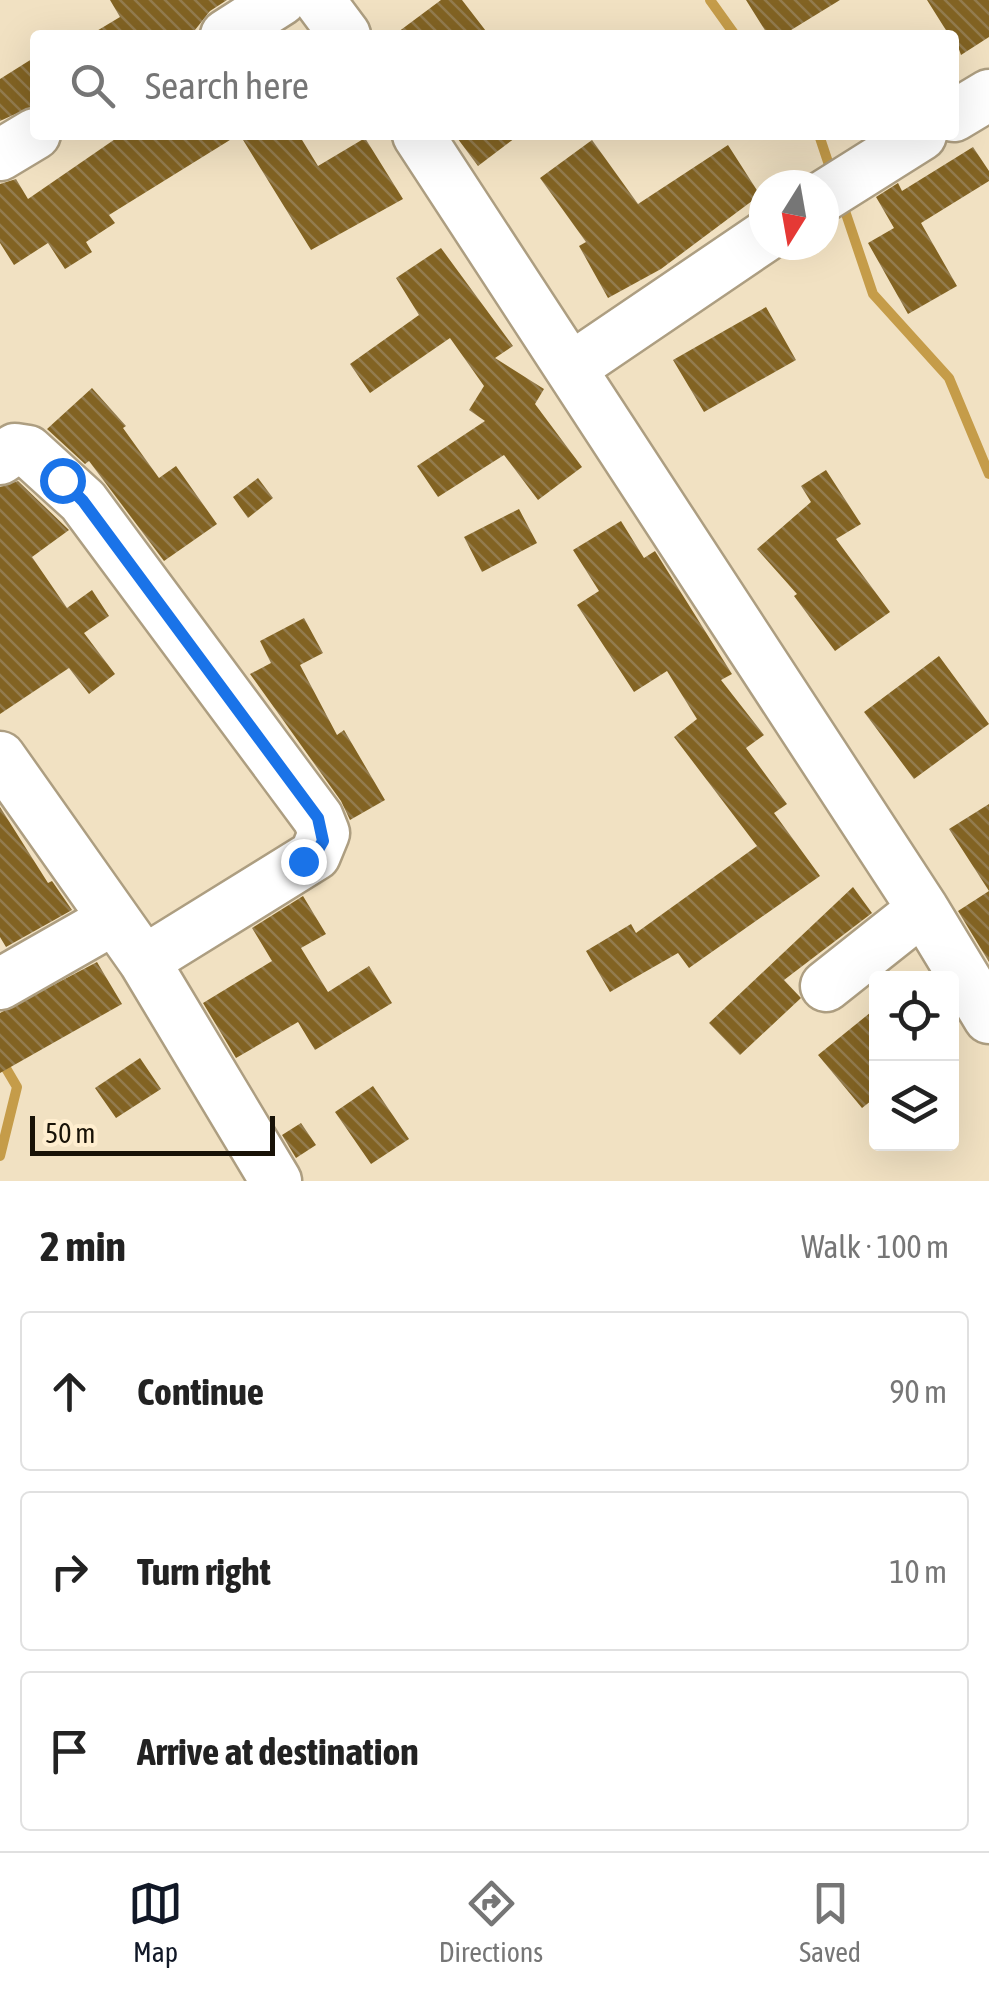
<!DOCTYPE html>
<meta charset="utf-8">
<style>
:root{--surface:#fff;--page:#f6f6f6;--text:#222;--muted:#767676;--line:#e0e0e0;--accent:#111827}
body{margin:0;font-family:"Asap Condensed",sans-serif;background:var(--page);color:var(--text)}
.controls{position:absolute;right:30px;bottom:30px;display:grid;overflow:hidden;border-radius:10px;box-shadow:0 10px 40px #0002}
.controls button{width:90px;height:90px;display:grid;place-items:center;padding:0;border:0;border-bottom:2px solid var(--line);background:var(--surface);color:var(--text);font:50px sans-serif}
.compass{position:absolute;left:749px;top:170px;width:90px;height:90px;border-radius:50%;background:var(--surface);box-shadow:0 10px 40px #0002;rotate:191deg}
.scale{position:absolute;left:30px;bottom:25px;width:245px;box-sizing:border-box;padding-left:10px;border:5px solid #181207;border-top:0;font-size:28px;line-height:35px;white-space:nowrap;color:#181207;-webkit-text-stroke:8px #ffeecf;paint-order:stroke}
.stop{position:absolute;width:30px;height:30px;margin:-22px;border:8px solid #1a73e8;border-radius:50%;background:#fff}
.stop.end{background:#1a73e8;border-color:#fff;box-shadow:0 2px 10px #0008}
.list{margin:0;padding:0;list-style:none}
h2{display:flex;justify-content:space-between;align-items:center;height:130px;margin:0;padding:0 40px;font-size:42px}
h2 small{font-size:32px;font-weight:400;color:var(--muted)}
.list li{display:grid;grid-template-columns:65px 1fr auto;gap:30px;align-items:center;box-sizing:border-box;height:160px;margin:0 20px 20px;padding:0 20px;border:2px solid var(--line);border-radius:10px}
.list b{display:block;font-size:38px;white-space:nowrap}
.list em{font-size:32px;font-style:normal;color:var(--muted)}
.icon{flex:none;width:55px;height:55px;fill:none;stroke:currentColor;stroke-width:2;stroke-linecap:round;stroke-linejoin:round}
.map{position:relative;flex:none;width:989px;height:1181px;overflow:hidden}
.search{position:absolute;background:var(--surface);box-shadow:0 10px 40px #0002;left:30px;right:30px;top:30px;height:110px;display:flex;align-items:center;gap:25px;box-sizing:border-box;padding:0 35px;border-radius:10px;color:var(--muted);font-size:38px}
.sheet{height:670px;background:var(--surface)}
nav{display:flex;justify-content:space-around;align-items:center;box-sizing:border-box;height:140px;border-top:2px solid var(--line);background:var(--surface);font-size:28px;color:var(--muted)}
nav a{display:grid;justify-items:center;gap:5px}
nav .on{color:var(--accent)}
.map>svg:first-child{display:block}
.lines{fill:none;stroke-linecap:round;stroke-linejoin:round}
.stream{stroke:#c59c49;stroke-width:10}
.building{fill:url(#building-back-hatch)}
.minor-casing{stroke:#ad9e81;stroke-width:55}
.minor{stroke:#fff;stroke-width:50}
.route{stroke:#1a73e8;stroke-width:12}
</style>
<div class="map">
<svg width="989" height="1181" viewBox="0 0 989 1181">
<defs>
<pattern id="building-back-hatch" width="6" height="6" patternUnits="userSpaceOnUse" patternTransform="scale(2.5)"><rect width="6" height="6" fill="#826323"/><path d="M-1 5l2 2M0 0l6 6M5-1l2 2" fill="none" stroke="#937c4f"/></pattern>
</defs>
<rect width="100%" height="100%" fill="#f1e1c2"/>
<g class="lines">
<path class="stream" d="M 710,0 L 735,35
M 819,135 L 833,177
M 842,202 L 873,294 L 949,378 L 989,474
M 0,1058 L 17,1087 L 0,1156"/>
</g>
<path class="building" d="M 110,0 L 227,0 L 210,11 L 191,35 L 90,35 L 120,17 Z
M 441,0 L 462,0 L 489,35 L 394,35 Z
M 746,0 L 840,0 L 783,35 L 768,35 Z
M 927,0 L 989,0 L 989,37 L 961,55 L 954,35 L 949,35 Z
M 35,57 L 35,105 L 0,121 L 0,79 Z
M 121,135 L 238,135 L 109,215 L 115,223 L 86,242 L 92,252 L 65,269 L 48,243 L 14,265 L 0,243 L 0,184 L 16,179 L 28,199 Z
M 240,135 L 299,135 L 318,166 L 365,138 L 403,199 L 311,250 Z
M 455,135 L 519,135 L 478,166 Z
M 592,140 L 638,204 L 728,145 L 760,195 L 661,269 L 608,298 L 579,246 L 586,242 L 540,178 Z
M 973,147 L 989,171 L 989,181 L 921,223 L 957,286 L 908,314 L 868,243 L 894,228 L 876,197 L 898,183 L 902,191 Z
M 441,248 L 513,346 L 495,358 L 544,389 L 535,404 L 582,467 L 538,500 L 504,455 L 438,497 L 417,466 L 485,421 L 469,410 L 484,386 L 450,338 L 370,393 L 350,364 L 419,315 L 396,278 Z
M 766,307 L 796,360 L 704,412 L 673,360 Z
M 92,388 L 126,426 L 123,428 L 159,478 L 176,466 L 217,524 L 164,561 L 89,461 L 85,464 L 47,429 Z
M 826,470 L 861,524 L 836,539 L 890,612 L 835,651 L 794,596 L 797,594 L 757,549 L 811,502 L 801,486 Z
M 258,478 L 273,498 L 248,518 L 233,497 Z
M 18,481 L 69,530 L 32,557 L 67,608 L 92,590 L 109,616 L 84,633 L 115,674 L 89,694 L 69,668 L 0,714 L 0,487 Z
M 519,509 L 537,543 L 482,572 L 464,537 Z
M 621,521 L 644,558 L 655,551 L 732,674 L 721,680 L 764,735 L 746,748 L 787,804 L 774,813 L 820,876 L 689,968 L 678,953 L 610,992 L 586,951 L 631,924 L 636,933 L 757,846 L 674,737 L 697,719 L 667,671 L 634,692 L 577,605 L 599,591 L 573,550 Z
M 304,618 L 323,653 L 300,665 L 337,735 L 344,730 L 385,800 L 350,820 L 341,801 L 250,674 L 271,663 L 260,641 Z
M 939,656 L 989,724 L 914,779 L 864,712 Z
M 989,804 L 989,962 L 958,911 L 989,891 L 949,829 Z
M 0,807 L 48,883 L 52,881 L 72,910 L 6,947 L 0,937 Z
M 853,887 L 872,913 L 784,980 L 801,998 L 740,1055 L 709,1023 Z
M 303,896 L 326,934 L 301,948 L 328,992 L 369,966 L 392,1003 L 315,1050 L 298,1022 L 236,1058 L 203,1003 L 272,961 L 252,928 Z
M 97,962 L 122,1004 L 0,1073 L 0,1013 Z
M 876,1008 L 876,1097 L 862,1108 L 818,1055 Z
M 140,1058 L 161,1089 L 116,1118 L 95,1088 Z
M 373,1086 L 409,1139 L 371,1164 L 335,1112 Z
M 301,1123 L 316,1145 L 296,1158 L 282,1135 Z"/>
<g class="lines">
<g class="minor-casing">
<path id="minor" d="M 319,0 L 345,35
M 226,35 L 281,0
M 954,116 L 989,95
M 418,135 L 923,909 L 989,1018
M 0,155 L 35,134
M 824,196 L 921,135
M 571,368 L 764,237
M 0,459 L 15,449 L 28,451 L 83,501 L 318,818 L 324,833 L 315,855 L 144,961
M 0,757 L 144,961 L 276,1181
M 0,984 L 114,919
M 826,986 L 923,909"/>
</g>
<use href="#minor" class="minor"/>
</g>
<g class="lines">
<path class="route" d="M 62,480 L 83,501 L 318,818 L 323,841 L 315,855 L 303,861"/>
</g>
</svg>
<div class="controls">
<button><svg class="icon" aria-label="locate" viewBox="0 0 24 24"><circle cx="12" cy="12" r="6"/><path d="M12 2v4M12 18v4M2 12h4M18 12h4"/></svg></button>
<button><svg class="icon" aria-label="layers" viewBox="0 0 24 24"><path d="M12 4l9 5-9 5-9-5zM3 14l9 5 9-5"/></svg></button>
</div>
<svg class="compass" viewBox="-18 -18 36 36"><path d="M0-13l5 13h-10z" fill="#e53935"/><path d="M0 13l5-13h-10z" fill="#767676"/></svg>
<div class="scale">50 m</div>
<div class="stop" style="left:62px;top:480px"></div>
<div class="stop end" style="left:303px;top:861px"></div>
<div class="search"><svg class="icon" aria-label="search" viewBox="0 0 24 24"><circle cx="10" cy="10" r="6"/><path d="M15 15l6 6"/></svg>Search here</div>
</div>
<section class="sheet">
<h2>2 min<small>Walk · 100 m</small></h2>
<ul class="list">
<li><svg class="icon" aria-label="ahead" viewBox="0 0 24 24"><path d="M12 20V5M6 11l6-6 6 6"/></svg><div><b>Continue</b></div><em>90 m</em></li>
<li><svg class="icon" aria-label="right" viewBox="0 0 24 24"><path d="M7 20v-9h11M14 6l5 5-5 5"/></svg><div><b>Turn right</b></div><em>10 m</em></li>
<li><svg class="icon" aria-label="arrive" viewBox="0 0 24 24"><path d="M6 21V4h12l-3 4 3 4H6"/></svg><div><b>Arrive at destination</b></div></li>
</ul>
</section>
<nav>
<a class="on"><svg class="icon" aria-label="map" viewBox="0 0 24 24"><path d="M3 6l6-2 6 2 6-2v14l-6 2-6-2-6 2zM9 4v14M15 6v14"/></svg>Map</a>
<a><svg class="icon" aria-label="directions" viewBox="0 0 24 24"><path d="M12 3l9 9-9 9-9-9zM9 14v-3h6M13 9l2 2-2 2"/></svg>Directions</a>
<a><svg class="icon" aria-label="saved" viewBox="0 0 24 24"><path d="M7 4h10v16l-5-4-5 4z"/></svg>Saved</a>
</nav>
